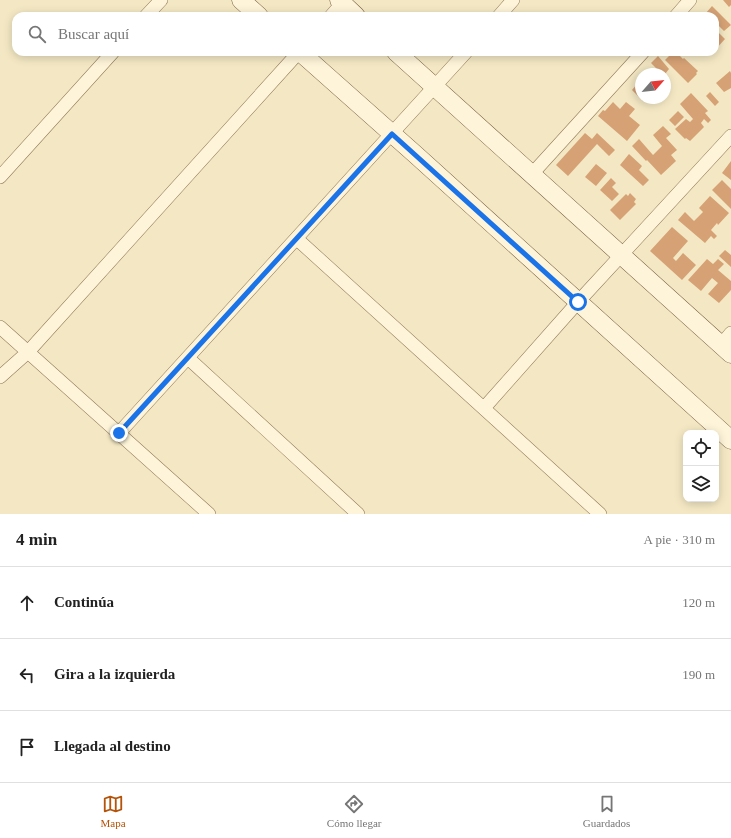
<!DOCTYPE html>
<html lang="es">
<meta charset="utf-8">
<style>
:root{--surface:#fff;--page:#f2f2f2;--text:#222;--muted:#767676;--line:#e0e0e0;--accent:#b45309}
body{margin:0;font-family:Georgia,serif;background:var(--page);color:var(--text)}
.controls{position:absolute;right:12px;bottom:12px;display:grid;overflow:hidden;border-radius:8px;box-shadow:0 2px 10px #0003}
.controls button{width:36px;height:36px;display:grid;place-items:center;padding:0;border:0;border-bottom:1px solid var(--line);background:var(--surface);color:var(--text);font:20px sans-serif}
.compass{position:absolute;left:635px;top:68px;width:36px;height:36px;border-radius:50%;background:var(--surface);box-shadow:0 2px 10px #0003;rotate:62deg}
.stop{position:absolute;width:12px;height:12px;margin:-9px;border:3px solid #1a73e8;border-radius:50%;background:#fff}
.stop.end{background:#1a73e8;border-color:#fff;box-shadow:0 1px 4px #0008}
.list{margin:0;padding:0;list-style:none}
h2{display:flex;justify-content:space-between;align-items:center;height:52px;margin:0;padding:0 16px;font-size:17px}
h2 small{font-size:13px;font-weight:400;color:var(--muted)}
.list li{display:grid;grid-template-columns:26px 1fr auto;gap:12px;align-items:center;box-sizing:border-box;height:72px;padding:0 16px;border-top:1px solid var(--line)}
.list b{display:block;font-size:15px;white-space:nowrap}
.list em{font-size:13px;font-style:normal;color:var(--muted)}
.icon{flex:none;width:22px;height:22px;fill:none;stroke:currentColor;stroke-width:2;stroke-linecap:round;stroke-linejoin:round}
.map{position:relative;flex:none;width:731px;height:514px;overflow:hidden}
.search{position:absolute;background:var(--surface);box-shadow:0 2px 10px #0003;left:12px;right:12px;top:12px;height:44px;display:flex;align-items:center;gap:10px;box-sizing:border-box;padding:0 14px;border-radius:12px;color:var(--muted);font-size:15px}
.sheet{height:268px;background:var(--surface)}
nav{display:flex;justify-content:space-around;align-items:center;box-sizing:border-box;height:56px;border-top:1px solid var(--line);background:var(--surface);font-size:11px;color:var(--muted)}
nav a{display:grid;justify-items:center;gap:2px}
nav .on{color:var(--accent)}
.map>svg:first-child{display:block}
.building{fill:#d6a275}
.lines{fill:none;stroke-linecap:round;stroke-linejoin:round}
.minor-casing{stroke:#917957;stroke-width:14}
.secondary-casing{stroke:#735a3a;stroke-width:19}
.minor{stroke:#fdf4d9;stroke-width:13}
.secondary{stroke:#fdf4d9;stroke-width:18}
.route{stroke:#1a73e8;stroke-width:5}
</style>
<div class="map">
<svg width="731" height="514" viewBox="0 0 731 514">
<rect width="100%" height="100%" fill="#f4e8c4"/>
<path class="building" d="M 723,0 L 731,0 L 731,5 L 729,7 Z
M 712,6 L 731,25 L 724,31 L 715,22 L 715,16 L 709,16 L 706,13 Z
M 715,29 L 725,39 L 715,50 Z
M 673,52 L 676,52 L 683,59 L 684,58 L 698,71 L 696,73 L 697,74 L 688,83 L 665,60 Z
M 658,56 L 669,69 L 665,74 L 651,74 L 655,71 L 656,73 L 658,70 L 651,63 Z
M 730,71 L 731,73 L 731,88 L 724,92 L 716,83 Z
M 638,83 L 641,86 L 641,98 L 645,98 L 643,101 L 632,90 Z
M 710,92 L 719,102 L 715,106 L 706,96 Z
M 691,93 L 708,111 L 705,113 L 711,120 L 708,123 L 704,119 L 701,123 L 704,127 L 690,141 L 686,138 L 685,139 L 675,129 L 686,119 L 690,122 L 693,119 L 680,104 Z
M 613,102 L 620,109 L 626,102 L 635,109 L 629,116 L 640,125 L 627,141 L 598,116 L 603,110 L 605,111 Z
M 678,111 L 684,117 L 675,126 L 669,120 Z
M 663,126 L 671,134 L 666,138 L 677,150 L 671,155 L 676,161 L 661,175 L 647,160 L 646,161 L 632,146 L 639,139 L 653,155 L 662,146 L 653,135 Z
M 585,133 L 592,139 L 597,133 L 615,150 L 609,156 L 597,144 L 568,176 L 556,165 Z
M 629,154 L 642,166 L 639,170 L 649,180 L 643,186 L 620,165 Z
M 731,161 L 731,180 L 722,173 Z
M 596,164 L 607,173 L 596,186 L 585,177 Z
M 611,178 L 616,183 L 612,187 L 619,194 L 612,201 L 600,190 Z
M 722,180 L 731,189 L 731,209 L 712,190 Z
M 630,193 L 636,199 L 634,202 L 636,204 L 620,220 L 610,210 L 626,194 L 628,196 Z
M 710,196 L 729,213 L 718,225 L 717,223 L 711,230 L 717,236 L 714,239 L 711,236 L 705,243 L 678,220 L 685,212 L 694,221 L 703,212 L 699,208 Z
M 672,227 L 688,241 L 673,258 L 676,261 L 683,253 L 696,265 L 682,280 L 650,251 Z
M 725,250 L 731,255 L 731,267 L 719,256 Z
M 707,259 L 713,264 L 718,259 L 724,264 L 718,270 L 731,281 L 731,290 L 719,303 L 708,294 L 718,283 L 712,278 L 701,291 L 688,280 Z"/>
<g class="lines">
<g class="minor-casing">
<path id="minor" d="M 146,16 L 161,0
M 331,16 L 345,0
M 499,16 L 513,0
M 676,16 L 690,0
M 532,174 L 643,52
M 0,177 L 113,52
M 297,239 L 600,514
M 0,327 L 209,514
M 721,345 L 731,333
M 188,358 L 358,514
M 0,377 L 28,352 L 299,52
M 484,408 L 578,302 L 731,136
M 119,433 L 466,52"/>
</g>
<g class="secondary-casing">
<path id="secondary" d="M 241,0 L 259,16
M 339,0 L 356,16
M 300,52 L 416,155 L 731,440
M 396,52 L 731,354"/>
</g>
<use href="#minor" class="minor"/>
<use href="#secondary" class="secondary"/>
</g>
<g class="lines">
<path class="route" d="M 119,433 L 392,134 L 578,302"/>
</g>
</svg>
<div class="controls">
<button><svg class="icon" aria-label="locate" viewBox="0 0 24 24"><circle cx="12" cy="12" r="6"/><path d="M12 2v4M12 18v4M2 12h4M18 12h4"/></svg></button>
<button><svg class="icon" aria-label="layers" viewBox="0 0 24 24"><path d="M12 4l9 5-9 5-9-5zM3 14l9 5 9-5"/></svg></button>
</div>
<svg class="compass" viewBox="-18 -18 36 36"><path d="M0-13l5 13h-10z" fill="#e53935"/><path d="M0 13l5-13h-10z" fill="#767676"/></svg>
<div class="stop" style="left:578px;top:302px"></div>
<div class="stop end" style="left:119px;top:433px"></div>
<div class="search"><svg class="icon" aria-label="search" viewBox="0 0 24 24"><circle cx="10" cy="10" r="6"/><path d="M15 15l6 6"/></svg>Buscar aquí</div>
</div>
<section class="sheet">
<h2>4 min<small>A pie · 310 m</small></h2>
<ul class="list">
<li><svg class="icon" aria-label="ahead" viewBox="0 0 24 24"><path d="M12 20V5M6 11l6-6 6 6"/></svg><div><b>Continúa</b></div><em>120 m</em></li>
<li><svg class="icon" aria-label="left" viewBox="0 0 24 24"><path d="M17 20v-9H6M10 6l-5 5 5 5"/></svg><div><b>Gira a la izquierda</b></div><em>190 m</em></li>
<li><svg class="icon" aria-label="arrive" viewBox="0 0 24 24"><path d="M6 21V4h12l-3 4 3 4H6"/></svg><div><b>Llegada al destino</b></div></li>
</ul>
</section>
<nav>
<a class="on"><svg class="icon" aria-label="map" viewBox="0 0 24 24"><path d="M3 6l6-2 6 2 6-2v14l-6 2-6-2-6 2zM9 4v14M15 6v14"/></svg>Mapa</a>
<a><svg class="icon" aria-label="directions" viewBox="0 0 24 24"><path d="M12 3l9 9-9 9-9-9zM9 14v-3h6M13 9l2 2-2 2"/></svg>Cómo llegar</a>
<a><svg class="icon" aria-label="saved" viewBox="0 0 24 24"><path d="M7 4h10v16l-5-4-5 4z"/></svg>Guardados</a>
</nav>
